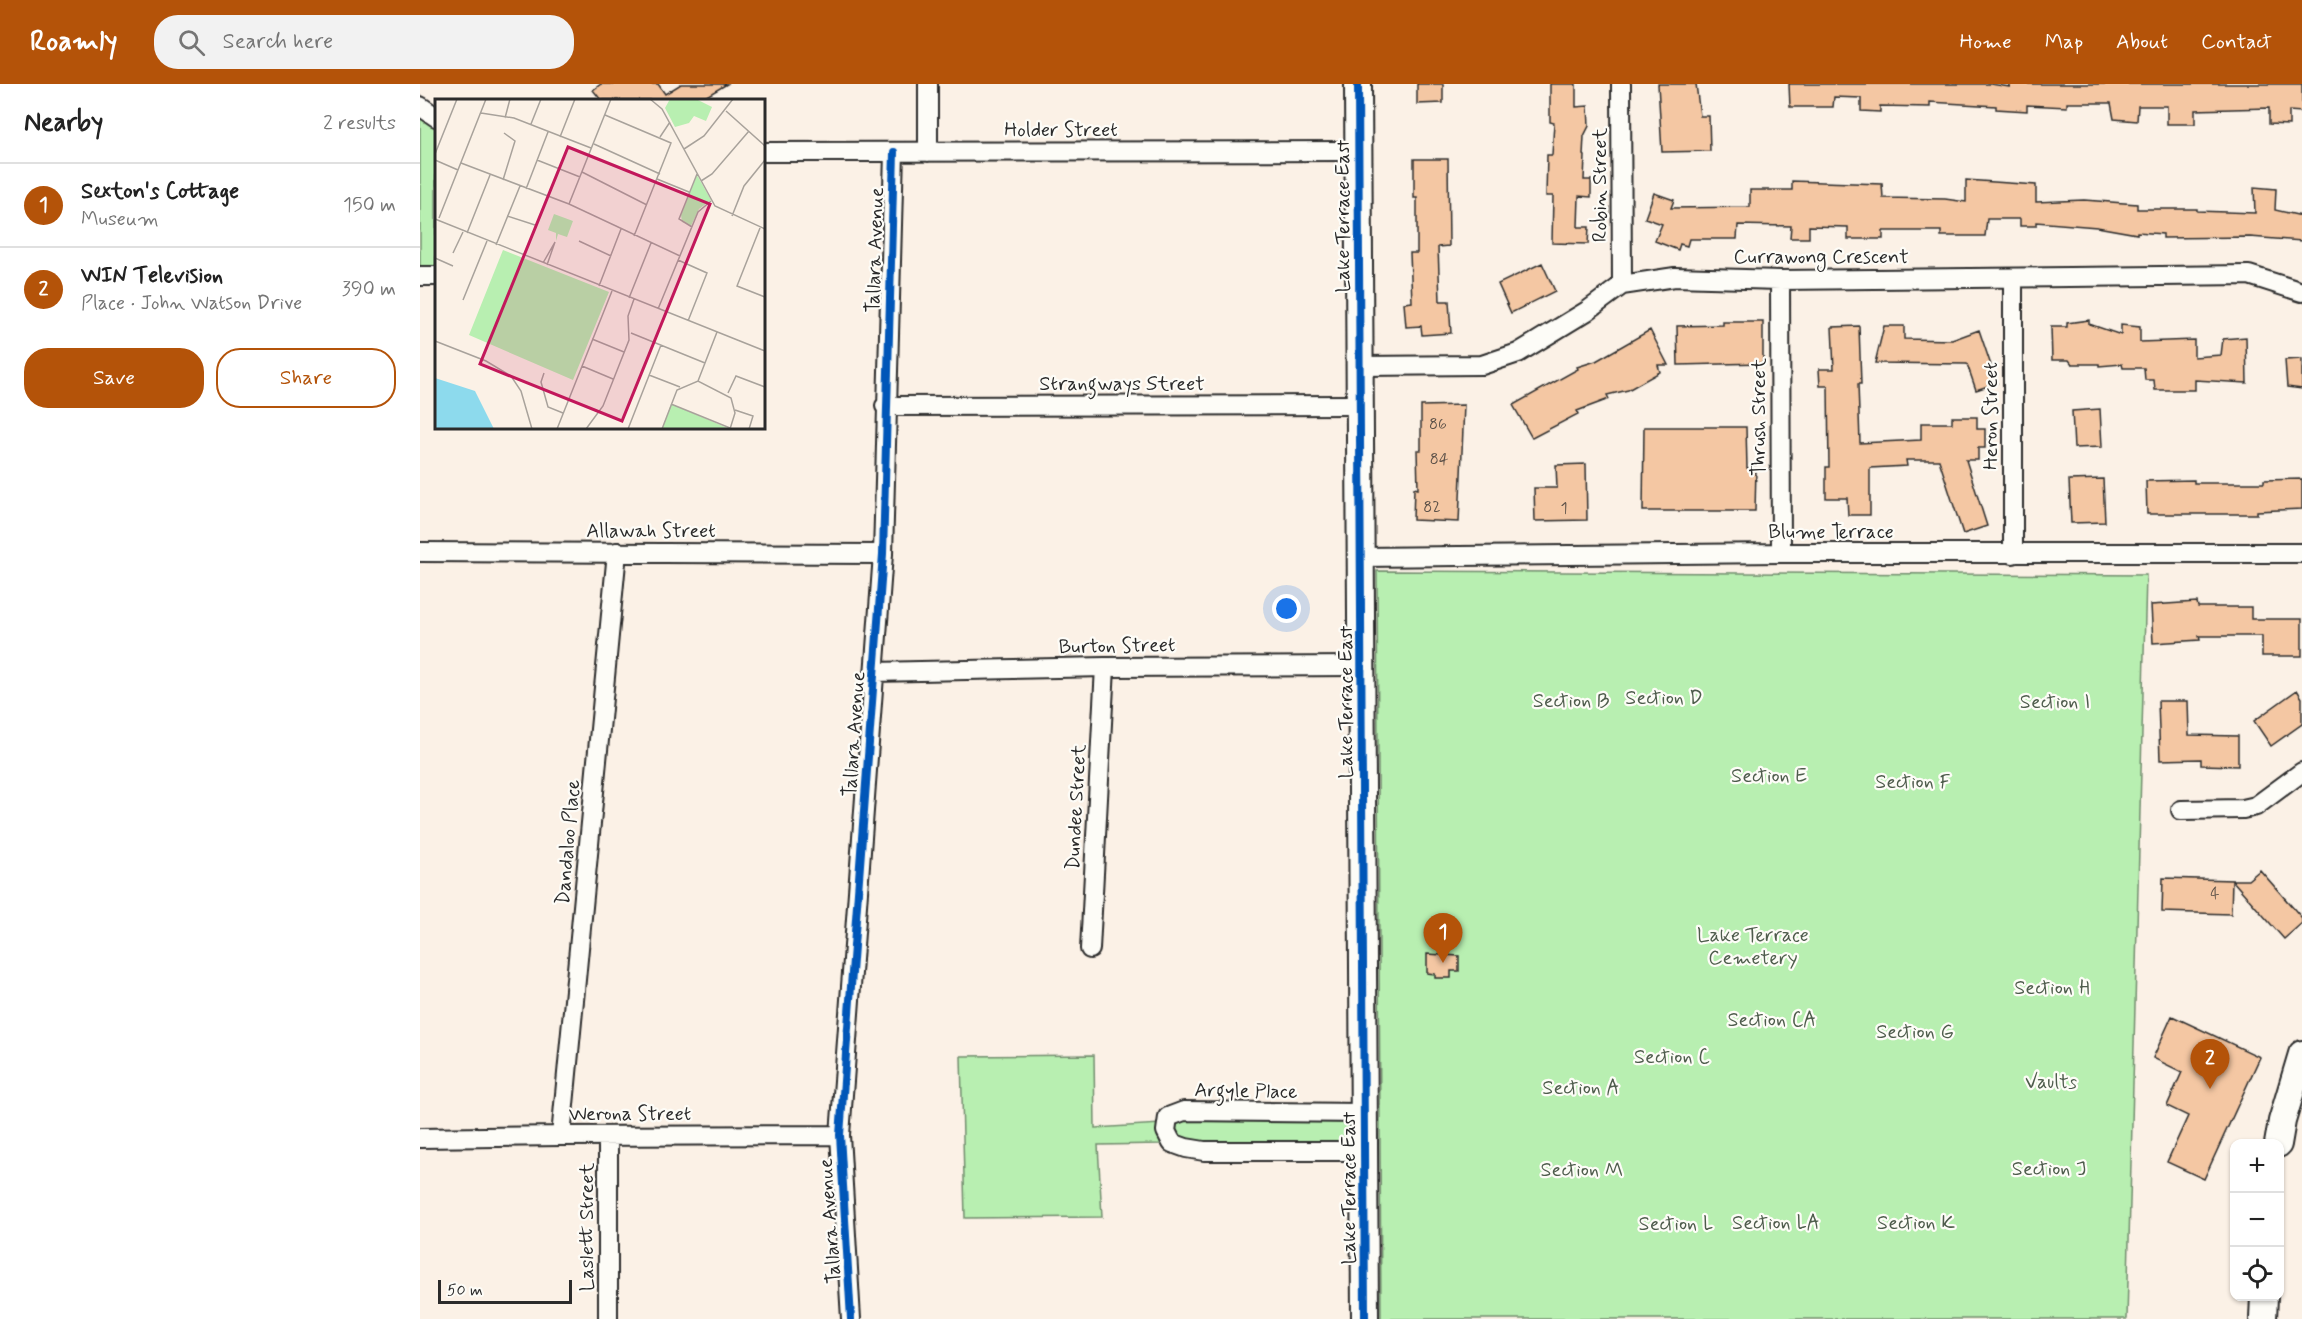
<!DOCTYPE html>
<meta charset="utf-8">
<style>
:root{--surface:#fff;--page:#f2f2f2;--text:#222;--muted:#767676;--line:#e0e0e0;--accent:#b45309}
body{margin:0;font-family:Mynerve,sans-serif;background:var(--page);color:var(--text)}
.controls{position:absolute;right:18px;bottom:18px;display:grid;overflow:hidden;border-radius:12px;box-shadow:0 2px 4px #0004}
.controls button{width:54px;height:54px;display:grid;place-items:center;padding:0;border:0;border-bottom:2px solid var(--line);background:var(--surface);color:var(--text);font:30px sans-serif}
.scale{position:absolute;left:18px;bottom:15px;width:134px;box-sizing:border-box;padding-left:6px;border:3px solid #2b2b2b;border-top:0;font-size:16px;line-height:21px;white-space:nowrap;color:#2b2b2b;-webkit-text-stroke:4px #fdfcf7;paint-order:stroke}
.you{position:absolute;left:867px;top:525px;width:21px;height:21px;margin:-15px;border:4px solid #fff;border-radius:50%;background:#1a73e8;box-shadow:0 0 0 9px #1a73e833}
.badge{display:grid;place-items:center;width:39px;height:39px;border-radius:50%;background:var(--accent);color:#fff;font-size:20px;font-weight:700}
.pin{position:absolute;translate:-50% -50px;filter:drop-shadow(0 2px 3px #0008)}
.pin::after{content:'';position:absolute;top:32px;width:21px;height:18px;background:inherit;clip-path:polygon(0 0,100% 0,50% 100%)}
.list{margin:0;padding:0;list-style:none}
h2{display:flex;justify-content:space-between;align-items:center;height:78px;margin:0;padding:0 24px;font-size:26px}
h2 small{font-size:20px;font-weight:400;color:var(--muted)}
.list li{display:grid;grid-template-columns:39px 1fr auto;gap:18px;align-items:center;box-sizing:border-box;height:84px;padding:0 24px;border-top:2px solid var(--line)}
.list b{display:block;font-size:22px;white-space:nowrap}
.list p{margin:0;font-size:20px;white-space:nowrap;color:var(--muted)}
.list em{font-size:20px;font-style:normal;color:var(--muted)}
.actions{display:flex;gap:12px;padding:18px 24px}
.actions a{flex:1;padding:14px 0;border:2px solid var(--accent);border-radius:24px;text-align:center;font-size:21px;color:var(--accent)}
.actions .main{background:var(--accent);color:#fff}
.icon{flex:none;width:33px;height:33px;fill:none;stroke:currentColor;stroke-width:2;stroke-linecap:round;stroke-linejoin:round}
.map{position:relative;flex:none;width:1882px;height:1235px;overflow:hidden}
header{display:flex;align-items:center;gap:36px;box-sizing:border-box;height:84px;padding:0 30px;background:var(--accent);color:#fff}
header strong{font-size:28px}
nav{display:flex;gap:33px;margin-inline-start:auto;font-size:21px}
.search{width:420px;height:54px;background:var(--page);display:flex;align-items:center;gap:15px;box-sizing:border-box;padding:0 21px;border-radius:24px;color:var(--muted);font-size:22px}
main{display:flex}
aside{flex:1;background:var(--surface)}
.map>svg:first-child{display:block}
.green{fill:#b8efb1;stroke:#728d6e;stroke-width:1.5}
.building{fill:#f4c7a3;stroke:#2b2b2b;stroke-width:1.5}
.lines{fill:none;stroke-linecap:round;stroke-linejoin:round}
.street-casing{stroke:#2b2b2b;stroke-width:22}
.secondary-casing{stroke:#2b2b2b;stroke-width:30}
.street{stroke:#fdfcf7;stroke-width:18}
.secondary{stroke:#fdfcf7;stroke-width:26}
.cycleway-casing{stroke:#fdfcf7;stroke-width:11}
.cycleway{stroke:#0057b8;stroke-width:8}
.labels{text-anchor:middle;stroke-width:4.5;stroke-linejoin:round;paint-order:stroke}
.number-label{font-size:16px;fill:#5d5249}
.street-label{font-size:20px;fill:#2b2b2b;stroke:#fdfcf7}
.park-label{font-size:20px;fill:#4e5c4c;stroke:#fdfcf7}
.inset-road{fill:none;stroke:#a8a29b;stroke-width:1.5}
.view{fill:#c2185b;fill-opacity:0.15;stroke:#c2185b;stroke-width:3}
.inset-edge{fill:none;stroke:#2b2b2b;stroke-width:3}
</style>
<header>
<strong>Roamly</strong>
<div class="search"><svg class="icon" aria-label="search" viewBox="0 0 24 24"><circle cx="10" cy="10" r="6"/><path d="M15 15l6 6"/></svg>Search here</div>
<nav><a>Home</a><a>Map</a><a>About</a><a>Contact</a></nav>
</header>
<main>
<aside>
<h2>Nearby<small>2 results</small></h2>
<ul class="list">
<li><span class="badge">1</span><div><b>Sexton's Cottage</b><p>Museum</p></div><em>150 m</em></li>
<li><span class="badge">2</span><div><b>WIN Television</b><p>Place · John Watson Drive</p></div><em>390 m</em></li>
</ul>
<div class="actions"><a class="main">Save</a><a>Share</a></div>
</aside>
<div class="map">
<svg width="1882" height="1235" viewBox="0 0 1882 1235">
<rect width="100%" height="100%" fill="#fbf1e6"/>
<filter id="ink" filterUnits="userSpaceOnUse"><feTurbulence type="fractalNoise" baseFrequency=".0167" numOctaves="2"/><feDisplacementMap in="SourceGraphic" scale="12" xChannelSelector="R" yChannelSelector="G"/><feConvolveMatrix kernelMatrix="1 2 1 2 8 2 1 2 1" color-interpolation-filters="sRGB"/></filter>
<g filter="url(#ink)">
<path class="green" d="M 0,30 L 16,41 L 16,187 L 0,186 Z
M 957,487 L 1726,491 L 1707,1235 L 961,1235 Z
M 674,971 L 675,1044 L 741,1040 L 742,1060 L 678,1061 L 682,1133 L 545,1134 L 541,972 Z
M 764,1032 L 940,1033 L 941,1063 L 783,1063 L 756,1056 L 752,1037 Z"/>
<path class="building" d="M 181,0 L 238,0 L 245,10 L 261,0 L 307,0 L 280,16 L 181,16 L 173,6 Z
M 997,0 L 1023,0 L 1023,19 L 997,20 Z
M 1130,0 L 1156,0 L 1156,23 L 1168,22 L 1169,42 L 1164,52 L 1163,71 L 1165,72 L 1164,96 L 1171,96 L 1171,113 L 1159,112 L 1158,143 L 1169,143 L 1168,160 L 1132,159 L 1133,112 L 1126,112 L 1127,71 L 1132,71 L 1134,39 L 1130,38 Z
M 1238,0 L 1276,0 L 1280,32 L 1289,32 L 1290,67 L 1242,68 Z
M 1369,0 L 1571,0 L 1590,3 L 1590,0 L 1882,0 L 1882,28 L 1869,27 L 1869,41 L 1849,40 L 1849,24 L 1775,26 L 1775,40 L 1747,40 L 1747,22 L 1718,22 L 1717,37 L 1694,35 L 1691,19 L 1647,19 L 1647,23 L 1607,21 L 1607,27 L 1576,25 L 1576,22 L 1510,18 L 1510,23 L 1460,22 L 1460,28 L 1441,27 L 1441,14 L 1414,13 L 1413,23 L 1370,23 Z
M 994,75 L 1028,75 L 1029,162 L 1018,163 L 1020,217 L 1029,217 L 1031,249 L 1002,251 L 1001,242 L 986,243 L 984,219 L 992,218 L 990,169 L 997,169 L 997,114 L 994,114 Z
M 1546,96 L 1616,101 L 1616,118 L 1664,116 L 1717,120 L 1717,125 L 1777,125 L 1777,127 L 1835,129 L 1834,103 L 1856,105 L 1855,126 L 1882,132 L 1882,157 L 1830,153 L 1743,154 L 1743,150 L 1717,148 L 1717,150 L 1677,143 L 1616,138 L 1616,142 L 1600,142 L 1600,135 L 1567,135 L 1565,152 L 1521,152 L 1521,147 L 1463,147 L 1463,155 L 1428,155 L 1428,143 L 1389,142 L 1389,154 L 1370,154 L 1371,142 L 1318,141 L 1317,155 L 1269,155 L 1267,162 L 1260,160 L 1258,166 L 1235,157 L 1242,140 L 1225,134 L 1234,109 L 1254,116 L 1251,124 L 1330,123 L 1330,106 L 1372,106 L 1372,97 L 1462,100 L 1463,114 L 1525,115 L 1546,118 Z
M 1122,179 L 1135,207 L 1091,229 L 1078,200 Z
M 1669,236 L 1669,240 L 1701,251 L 1701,241 L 1720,243 L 1720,258 L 1774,256 L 1774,273 L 1801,271 L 1803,255 L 1826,253 L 1827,299 L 1775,296 L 1775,306 L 1735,306 L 1734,296 L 1725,296 L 1724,284 L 1703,284 L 1702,280 L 1679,282 L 1679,280 L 1652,280 L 1649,276 L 1632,276 L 1631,243 L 1647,243 L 1647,239 Z
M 1303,238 L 1343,238 L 1343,279 L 1258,281 L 1257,242 L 1303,241 Z
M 1439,242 L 1441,300 L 1438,300 L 1440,359 L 1501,356 L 1501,339 L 1532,339 L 1532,333 L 1557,333 L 1557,345 L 1565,345 L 1565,364 L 1558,364 L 1558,376 L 1546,376 L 1567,442 L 1543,450 L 1519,376 L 1486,376 L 1487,382 L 1450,384 L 1450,431 L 1428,431 L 1427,414 L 1406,414 L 1406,383 L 1409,383 L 1408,302 L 1400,302 L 1399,285 L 1414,285 L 1412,243 Z
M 1464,242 L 1484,242 L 1484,255 L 1532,256 L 1559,246 L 1577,299 L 1556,306 L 1547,280 L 1455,279 Z
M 1230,246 L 1248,281 L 1238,281 L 1240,288 L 1208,306 L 1187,311 L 1189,315 L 1157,327 L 1158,330 L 1112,354 L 1093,321 L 1158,285 L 1157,283 L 1176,277 Z
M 1882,275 L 1882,305 L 1867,303 L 1865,276 Z
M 1044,321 L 1039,438 L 993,436 L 994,404 L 998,405 L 997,366 L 1001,366 L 1001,322 Z
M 1680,325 L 1682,363 L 1654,364 L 1652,327 Z
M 1224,343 L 1326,343 L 1327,384 L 1336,384 L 1335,427 L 1223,427 Z
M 1166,380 L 1167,436 L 1115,437 L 1114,404 L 1137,404 L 1136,381 Z
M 1683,395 L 1685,438 L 1651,439 L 1649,396 Z
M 1882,395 L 1882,425 L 1837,427 L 1837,430 L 1727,430 L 1726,397 L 1774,396 L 1774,399 L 1844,399 L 1844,396 Z
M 1777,518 L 1778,523 L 1831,523 L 1831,535 L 1882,535 L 1882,572 L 1842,572 L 1842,552 L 1779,552 L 1780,556 L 1733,559 L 1731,521 Z
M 1877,606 L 1882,614 L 1882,640 L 1851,662 L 1834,637 Z
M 1738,617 L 1768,617 L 1769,651 L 1818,652 L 1818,682 L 1781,681 L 1781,675 L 1740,676 Z
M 1840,786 L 1882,834 L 1882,839 L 1864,855 L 1812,796 L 1828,796 Z
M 1743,794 L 1812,796 L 1811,830 L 1742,828 Z
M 1007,870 L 1039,872 L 1039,887 L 1031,887 L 1031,894 L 1015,894 L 1015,890 L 1007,889 Z
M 1752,932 L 1840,973 L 1784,1095 L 1747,1078 L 1768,1032 L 1747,1022 L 1762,988 L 1733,974 Z"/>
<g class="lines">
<g class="street-casing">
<path id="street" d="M 508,0 L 508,68
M 1201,0 L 1202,201
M 0,22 L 16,33
M 344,68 L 938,67
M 0,192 L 16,192
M 1593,194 L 1593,470
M 1360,196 L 1361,469
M 939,282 L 1062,281 L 1098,269 L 1167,227 L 1202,201 L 1255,193 L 1360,196 L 1829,191 L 1882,208
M 465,322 L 939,321
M 0,468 L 463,470
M 941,473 L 1361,469 L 1882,469
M 454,588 L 685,583 L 941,582
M 1761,726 L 1823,725 L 1836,722 L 1882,688
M 670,865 L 685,583
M 944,1029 L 764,1027 L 748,1033 L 746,1047 L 752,1059 L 766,1064 L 784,1067 L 944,1067
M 141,1052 L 197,468
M 0,1054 L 141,1052 L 420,1051
M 188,1235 L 188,1052
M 431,1235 L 420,1051 L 463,470 L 474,68"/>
</g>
<g class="secondary-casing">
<path id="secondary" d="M 938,0 L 945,1235
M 1858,1060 L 1862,1037 L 1882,970
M 1843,1235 L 1844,1212"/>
</g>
<use href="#street" class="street"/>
<use href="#secondary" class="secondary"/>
<g class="cycleway-casing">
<path id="cycleway" d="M 938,0 L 945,1235
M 431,1235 L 420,1051 L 463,470 L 474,68"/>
</g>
<use href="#cycleway" class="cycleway"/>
</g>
</g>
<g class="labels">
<g class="number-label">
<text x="1018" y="345">86</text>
<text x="1019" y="380">84</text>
<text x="1012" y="428">82</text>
<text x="1144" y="429">1</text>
<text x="1795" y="814">4</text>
</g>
<g class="street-label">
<text x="641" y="52">Holder Street</text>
<text transform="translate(1179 101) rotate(-90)" y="7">Robin Street</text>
<text transform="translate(922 132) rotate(-90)" y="7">Lake Terrace East</text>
<text transform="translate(454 166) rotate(-88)" y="7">Tallara Avenue</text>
<text x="1401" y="179">Currawong Crescent</text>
<text x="702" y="306">Strangways Street</text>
<text transform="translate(1570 332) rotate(-90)" y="7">Heron Street</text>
<text transform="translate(1338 333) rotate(-90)" y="7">Thrush Street</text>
<text x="231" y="453">Allawah Street</text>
<text x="1411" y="454">Blume Terrace</text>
<text transform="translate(697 561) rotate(-1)" y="7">Burton Street</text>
<text transform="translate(925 618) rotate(-90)" y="7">Lake Terrace East</text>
<text transform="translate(433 650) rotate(-86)" y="7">Tallara Avenue</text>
<text transform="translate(655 723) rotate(-87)" y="7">Dundee Street</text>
<text transform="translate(147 758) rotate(-85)" y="7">Dandaloo Place</text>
<text transform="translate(826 1006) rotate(1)" y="7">Argyle Place</text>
<text x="210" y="1036">Werona Street</text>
<text transform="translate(928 1104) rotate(-90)" y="7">Lake Terrace East</text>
<text transform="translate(409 1137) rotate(-94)" y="7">Tallara Avenue</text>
<text transform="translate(166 1143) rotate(-90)" y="7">Laslett Street</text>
</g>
<g class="park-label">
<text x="1244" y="620">Section D</text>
<text x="1151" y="623">Section B</text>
<text x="1635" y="624">Section I</text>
<text x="1349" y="698">Section E</text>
<text x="1493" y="704">Section F</text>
<text x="1333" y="857">Lake Terrace<tspan x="1333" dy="23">Cemetery</tspan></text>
<text x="1632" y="910">Section H</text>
<text x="1352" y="942">Section CA</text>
<text x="1495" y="954">Section G</text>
<text x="1252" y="979">Section C</text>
<text x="1631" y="1004">Vaults</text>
<text x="1161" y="1010">Section A</text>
<text x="1629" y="1091">Section J</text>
<text x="1162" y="1092">Section M</text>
<text x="1356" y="1145">Section LA</text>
<text x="1496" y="1145">Section K</text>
<text x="1256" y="1146">Section L</text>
</g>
</g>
<g transform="translate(15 15)">
<rect width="330" height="330" fill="#fbf1e6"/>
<path d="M 235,0 L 261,0 L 277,8 L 271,22 L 259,17 L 254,24 L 240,28 L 230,9 ZM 262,76 L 276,101 L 264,110 L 256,127 L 247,123 L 246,116 ZM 119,115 L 138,122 L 132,138 L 123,135 L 121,142 L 121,134 L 113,131 ZM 68,151 L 174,193 L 138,281 L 34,236 ZM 236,305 L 295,330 L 227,330 Z" fill="#b8efb1"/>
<path d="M 0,279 L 40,292 L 59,330 L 0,330 Z" fill="#8ddaed"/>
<path class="inset-road" d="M 215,0 L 227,10 L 280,107 L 330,130M 291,12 L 330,47M 46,14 L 79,19 L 156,49M 170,16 L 236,44 L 199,137M 70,19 L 75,0M 96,25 L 106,0M 125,38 L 140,0M 225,38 L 235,23M 159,45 L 225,75M 249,50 L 269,37 L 298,0M 0,55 L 22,0M 0,61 L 23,71M 102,61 L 145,78M 26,64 L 134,105 L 245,157M 147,73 L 212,106M 222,80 L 254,93M 68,81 L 80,42 L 69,34M 266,82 L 277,75 L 314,32M 91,90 L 113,33M 134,105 L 176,0M 72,117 L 100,126M 297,117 L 309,87 L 330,61M 4,119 L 51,0M 0,120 L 330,252M 257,128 L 244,120 L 262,75M 325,129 L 302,187 L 330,198M 32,134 L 55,76M 144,142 L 176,157M 61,146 L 85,87M 18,154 L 28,133M 0,159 L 18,167M 243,161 L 272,174 L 253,222M 108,164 L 120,143 L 112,166M 164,187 L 186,130M 194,199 L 216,144M 28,201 L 52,142M 223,210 L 263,113 L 276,102M 196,234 L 270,264M 157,240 L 189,253M 0,242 L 51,262 L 76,277 L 86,292 L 97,330M 147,267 L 178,280M 109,274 L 106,283 L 113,308 L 128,314M 214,276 L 245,288M 263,282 L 282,233M 293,294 L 301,277 L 330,288M 236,305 L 295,329M 300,311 L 318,317 L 314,330M 122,330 L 177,192M 151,330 L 168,307 L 194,241 L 193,217 L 199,200M 193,330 L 226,246M 227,330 L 242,291 L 263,282 L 296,299 L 300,314 L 295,330"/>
<path class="view" d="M 133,48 L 275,105 L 187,322 L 45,265 Z"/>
<rect width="330" height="330" class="inset-edge"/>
</g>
</svg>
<div class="controls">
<button>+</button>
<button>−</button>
<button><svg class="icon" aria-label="locate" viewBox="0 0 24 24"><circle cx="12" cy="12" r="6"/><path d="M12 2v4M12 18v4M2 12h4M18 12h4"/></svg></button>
</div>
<div class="scale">50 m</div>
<div class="you"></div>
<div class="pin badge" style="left:1023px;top:879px">1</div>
<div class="pin badge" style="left:1790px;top:1005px">2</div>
</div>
</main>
